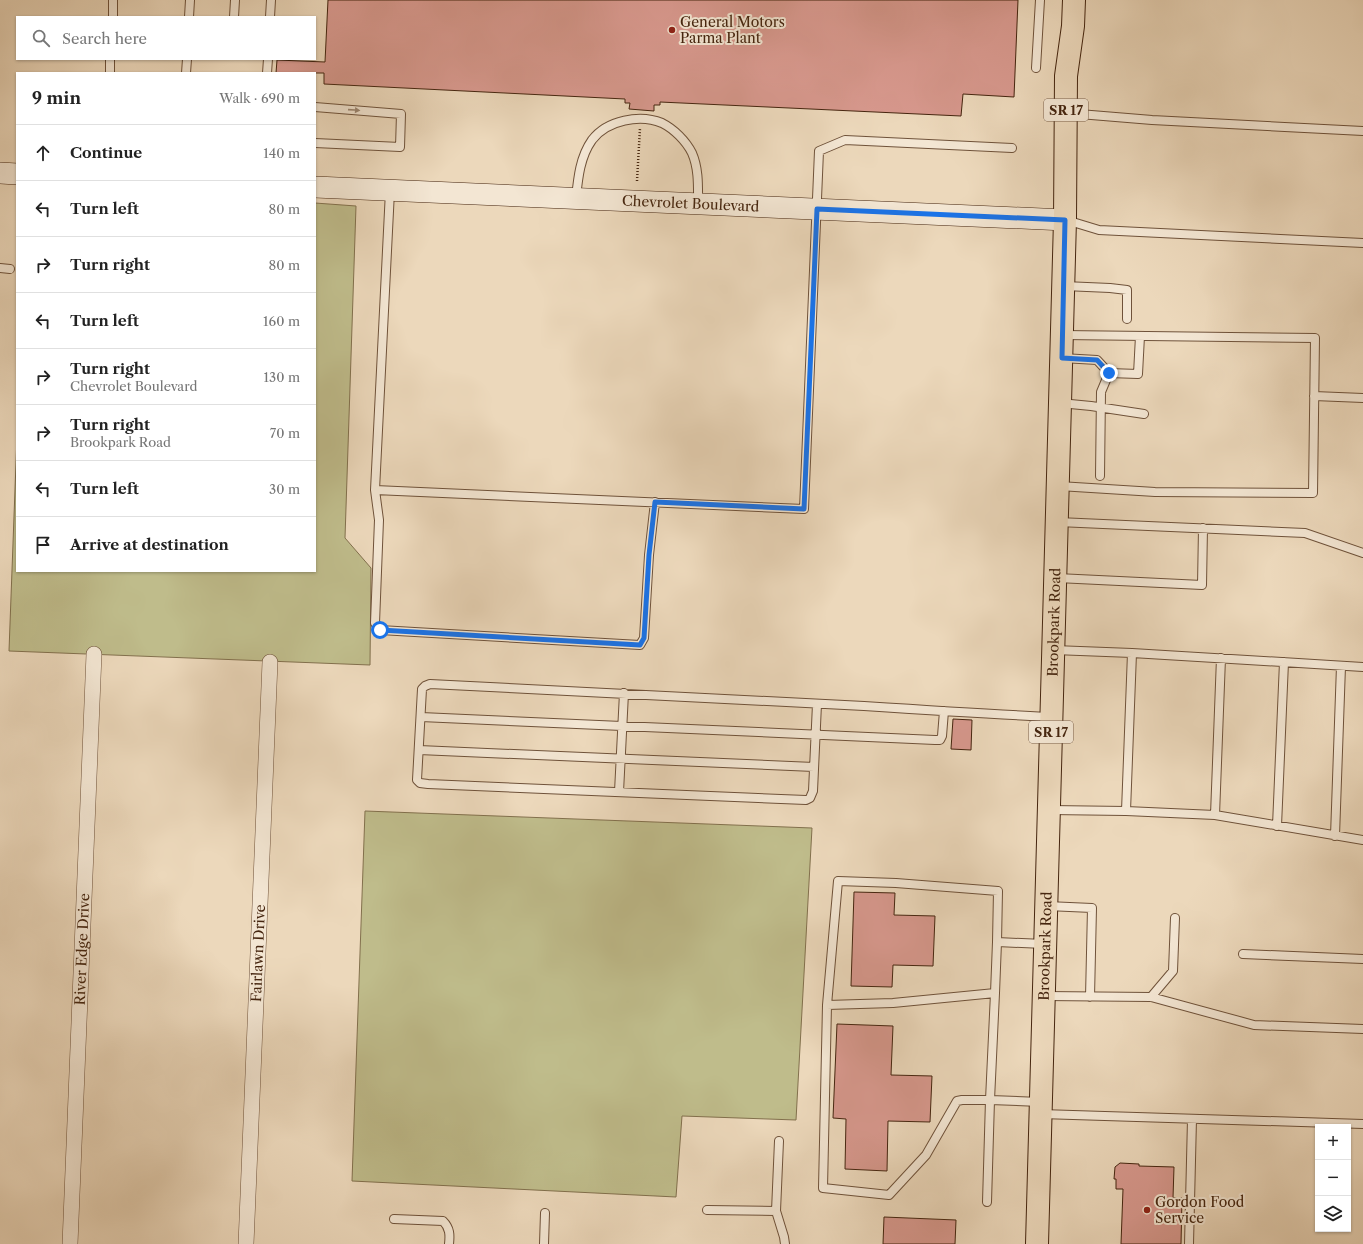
<!DOCTYPE html>
<meta charset="utf-8">
<style>
:root{--surface:#fff;--page:#f2f2f2;--text:#222;--muted:#767676;--line:#e0e0e0}
body{margin:0;font-family:"Libre Caslon Text",serif;background:var(--page);color:var(--text)}
.controls{position:absolute;right:12px;bottom:12px;display:grid;overflow:hidden;border-radius:0px;box-shadow:0 1px 3px #0004}
.controls button{width:36px;height:36px;display:grid;place-items:center;padding:0;border:0;border-bottom:1px solid var(--line);background:var(--surface);color:var(--text);font:20px sans-serif}
.stop{position:absolute;width:12px;height:12px;margin:-9px;border:3px solid #1a73e8;border-radius:50%;background:#fff}
.stop.end{background:#1a73e8;border-color:#fff;box-shadow:0 1px 4px #0008}
.list{margin:0;padding:0;list-style:none}
h2{display:flex;justify-content:space-between;align-items:center;height:52px;margin:0;padding:0 16px;font-size:17px}
h2 small{font-size:13px;font-weight:400;color:var(--muted)}
.list li{display:grid;grid-template-columns:26px 1fr auto;gap:12px;align-items:center;box-sizing:border-box;height:56px;padding:0 16px;border-top:1px solid var(--line)}
.list b{display:block;font-size:15px;white-space:nowrap}
.list p{margin:0;font-size:13px;white-space:nowrap;color:var(--muted)}
.list em{font-size:13px;font-style:normal;color:var(--muted)}
.icon{flex:none;width:22px;height:22px;fill:none;stroke:currentColor;stroke-width:2;stroke-linecap:round;stroke-linejoin:round}
.map{position:relative;flex:none;width:1363px;height:1244px;overflow:hidden}
.search{position:absolute;background:var(--surface);box-shadow:0 1px 3px #0004;left:16px;top:16px;width:300px;height:44px;display:flex;align-items:center;gap:10px;box-sizing:border-box;padding:0 14px;border-radius:0px;color:var(--muted);font-size:15px}
.panel{position:absolute;background:var(--surface);box-shadow:0 1px 3px #0004;left:16px;top:72px;width:300px;height:500px;border-radius:0px}
.map>svg:first-child{display:block}
.grass{fill:#bfbc8b;stroke:#82704d}
.building{fill:#d7988d;stroke:#45250f}
.lines{fill:none;stroke-linecap:round;stroke-linejoin:round}
.lane-casing{stroke:#6f523a;stroke-width:10}
.street-casing{stroke:#6f523a;stroke-width:16}
.secondary-casing{stroke:#45250f;stroke-width:22}
.primary-casing{stroke:#45250f;stroke-width:24}
.path{stroke:#45250f;stroke-width:2.5;stroke-dasharray:1 2;stroke-linecap:butt}
.lane{stroke:#f3e6d3;stroke-width:8}
.street{stroke:#f3e6d3;stroke-width:15}
.secondary{stroke:#f3e6d3;stroke-width:21}
.primary{stroke:#ecd8bb;stroke-width:22}
.oneway{fill:#9c8671}
.route{stroke:#1a73e8;stroke-width:5}
.poi-dot{fill:#8f2418;stroke:#f3e6d3;stroke-width:1.5}
.labels{text-anchor:middle;stroke-width:4;stroke-linejoin:round;paint-order:stroke}
.shield{fill:#f3e6d3;stroke:#795f4a;stroke-width:1}
.shield-label{font-size:13px;font-weight:bold;fill:#45250f}
.poi-label{font-size:14px;fill:#45250f;stroke:#f3e6d3;text-anchor:start}
.street-label{font-size:14px;fill:#45250f;stroke:#f3e6d3}
</style>
<div class="map">
<svg width="1363" height="1244" viewBox="0 0 1363 1244">
<rect width="100%" height="100%" fill="#ecd8bb"/>
<filter id="stains"><feTurbulence type="fractalNoise" baseFrequency=".005" numOctaves="4"/><feColorMatrix values="0 0 0 0 .2 0 0 0 0 .09 0 0 0 0 .02 0 0 0 .5 -.17"/></filter>
<radialGradient id="worn" r=".72"><stop offset=".6" stop-color="#630" stop-opacity="0"/><stop offset="1" stop-color="#630" stop-opacity=".3"/></radialGradient>
<path class="grass" d="M 315,203 L 356,206 L 345,538 L 371,568 L 370,665 L 9,651 L 17,436 L 17,571 L 315,571 Z
M 365,811 L 812,828 L 796,1120 L 682,1116 L 676,1197 L 352,1181 Z"/>
<path class="building" d="M 328,0 L 1018,0 L 1014,97 L 963,94 L 961,116 L 660,102 L 660,105 L 654,105 L 654,111 L 629,109 L 630,103 L 625,103 L 625,99 L 324,84 L 324,73 L 276,73 L 277,60 L 325,62 Z
M 953,719 L 972,720 L 971,750 L 951,749 Z
M 854,892 L 895,893 L 894,915 L 935,916 L 933,966 L 893,965 L 892,987 L 851,986 Z
M 837,1024 L 893,1026 L 891,1075 L 932,1076 L 930,1122 L 888,1121 L 887,1171 L 845,1169 L 846,1119 L 833,1118 Z
M 1120,1163 L 1139,1164 L 1139,1166 L 1174,1167 L 1173,1198 L 1182,1198 L 1181,1244 L 1121,1244 L 1123,1189 L 1116,1189 L 1116,1179 L 1114,1179 L 1115,1167 Z
M 884,1217 L 956,1220 L 955,1244 L 883,1244 Z"/>
<g class="lines">
<g class="lane-casing">
<path id="lane" d="M 113,17 L 113,0
M 189,17 L 190,0
M 234,17 L 235,0
M 270,17 L 271,0
M 1036,68 L 1040,0
M 110,73 L 110,59
M 186,73 L 187,59
M 267,73 L 268,59
M 315,107 L 401,114 L 400,147 L 315,143
M 1067,113 L 1152,120 L 1363,131
M 390,191 L 375,490 L 804,509 L 819,151 L 845,140 L 1012,148
M 576,198 C 578,178 580,157 592,140 C 607,120 640,114 662,123 C 674,129 686,141 692,153 C 699,169 698,187 698,204
M 1066,220 L 1099,230 L 1363,243
M 0,268 L 10,269
M 1064,286 L 1110,288 L 1127,290 L 1127,319
M 1062,358 L 1097,360 L 1109,373
M 1314,396 L 1363,398
M 1060,403 L 1091,406 L 1144,414
M 1100,476 L 1101,392 L 1109,373 L 1138,374 L 1140,336
M 1059,486 L 1155,492 L 1313,493 L 1315,338 L 1063,335
M 375,490 L 379,520 L 375,623 L 380,630 L 640,645 L 644,638 L 649,555 L 655,502
M 1058,522 L 1305,533 L 1363,553
M 1057,578 L 1202,585 L 1203,528
M 1054,650 L 1132,653
M 817,704 L 813,791 L 810,798 L 806,800 L 428,784 L 420,783 L 417,780 L 422,689 L 425,686 L 430,684 C 574,690 719,698 864,706 C 926,710 988,714 1051,717
M 421,717 L 935,740 L 940,740 L 942,736 L 944,711
M 419,750 L 814,767
M 619,792 L 624,693
M 1050,810 L 1126,811 L 1215,815 L 1363,840
M 1126,811 L 1132,653 L 1363,667
M 1215,815 L 1221,658
M 1277,826 L 1284,662
M 1335,836 L 1341,666
M 1047,906 L 1092,908 L 1090,997
M 997,942 L 995,993 L 893,1003 L 827,1005 L 838,881 L 896,883 L 998,891 L 997,942 L 1044,944
M 1243,954 L 1363,959
M 995,993 L 990,1100 L 1040,1102
M 1045,996 L 1151,997 L 1254,1025 L 1363,1029
M 1151,997 L 1173,971 L 1175,918
M 827,1005 L 823,1188 L 889,1195 L 926,1155 L 957,1101 L 962,1100 L 990,1100 L 987,1202
M 1041,1114 L 1363,1124
M 779,1141 L 776,1211 L 784,1237 L 785,1244
M 707,1210 L 776,1211
M 394,1219 L 443,1221 C 450,1228 450,1235 449,1244
M 544,1244 L 545,1213
M 1189,1244 L 1192,1119"/>
</g>
<g class="street-casing">
<g id="street">
<path id="s1" d="M 70,1244 L 94,654"/>
<path id="s2" d="M 246,1244 L 270,662"/>
</g>
</g>
<g class="secondary-casing">
<g id="secondary">
<path d="M 0,173 L 17,174"/>
<path id="s3" d="M 315,187 L 1065,220"/>
</g>
</g>
<g class="primary-casing">
<g id="primary">
<path id="s4" d="M 1037,1244 L 1065,220 L 1066,76 L 1073,26 L 1074,0"/>
</g>
</g>
<path class="path" d="M 637,181 L 640,128"/>
<use href="#lane" class="lane"/>
<use href="#street" class="street"/>
<use href="#secondary" class="secondary"/>
<use href="#primary" class="primary"/>
</g>
<defs><path id="oneway-solid" d="M-6-.8H1V-3.2L6.5 0L1 3.2V.8H-6Z"/></defs>
<use class="oneway" href="#oneway-solid" transform="translate(354 110) rotate(4)"/>
<g class="lines">
<path class="route" d="M 380,630 L 640,645 L 644,638 L 649,555 L 655,502 L 804,509 L 817,209 L 1065,220 L 1062,358 L 1097,360 L 1109,373"/>
</g>
<g class="poi-dot">
<circle cx="672" cy="30" r="4"/>
<circle cx="1147" cy="1210" r="4"/>
</g>
<g class="labels">
<g class="shield">
<rect x="1044" y="99" width="44" height="22" rx="3"/>
<rect x="1029" y="721" width="44" height="22" rx="3"/>
</g>
<g class="shield-label">
<text x="1066" y="115">SR 17</text>
<text x="1051" y="737">SR 17</text>
</g>
<g class="poi-label">
<text x="680" y="27">General Motors<tspan x="680" dy="16">Parma Plant</tspan></text>
<text x="1155" y="1207">Gordon Food<tspan x="1155" dy="16">Service</tspan></text>
</g>
<g class="street-label">
<text dy="5" stroke="none"><textPath href="#s3" startOffset="376">Chevrolet Boulevard</textPath></text>
<text dy="5" stroke="none"><textPath href="#s4" startOffset="622">Brookpark Road</textPath></text>
<text dy="5" stroke="none"><textPath href="#s4" startOffset="298">Brookpark Road</textPath></text>
<text dy="5" stroke="none"><textPath href="#s1" startOffset="295">River Edge Drive</textPath></text>
<text dy="5" stroke="none"><textPath href="#s2" startOffset="291">Fairlawn Drive</textPath></text>
</g>
</g>
<rect width="100%" height="100%" filter="url(#stains)"/>
<rect width="100%" height="100%" fill="url(#worn)"/>
</svg>
<div class="controls">
<button>+</button>
<button>−</button>
<button><svg class="icon" aria-label="layers" viewBox="0 0 24 24"><path d="M12 4l9 5-9 5-9-5zM3 14l9 5 9-5"/></svg></button>
</div>
<div class="stop" style="left:380px;top:630px"></div>
<div class="stop end" style="left:1109px;top:373px"></div>
<div class="search"><svg class="icon" aria-label="search" viewBox="0 0 24 24"><circle cx="10" cy="10" r="6"/><path d="M15 15l6 6"/></svg>Search here</div>
<section class="panel">
<h2>9 min<small>Walk · 690 m</small></h2>
<ul class="list">
<li><svg class="icon" aria-label="ahead" viewBox="0 0 24 24"><path d="M12 20V5M6 11l6-6 6 6"/></svg><div><b>Continue</b></div><em>140 m</em></li>
<li><svg class="icon" aria-label="left" viewBox="0 0 24 24"><path d="M17 20v-9H6M10 6l-5 5 5 5"/></svg><div><b>Turn left</b></div><em>80 m</em></li>
<li><svg class="icon" aria-label="right" viewBox="0 0 24 24"><path d="M7 20v-9h11M14 6l5 5-5 5"/></svg><div><b>Turn right</b></div><em>80 m</em></li>
<li><svg class="icon" aria-label="left" viewBox="0 0 24 24"><path d="M17 20v-9H6M10 6l-5 5 5 5"/></svg><div><b>Turn left</b></div><em>160 m</em></li>
<li><svg class="icon" aria-label="right" viewBox="0 0 24 24"><path d="M7 20v-9h11M14 6l5 5-5 5"/></svg><div><b>Turn right</b><p>Chevrolet Boulevard</p></div><em>130 m</em></li>
<li><svg class="icon" aria-label="right" viewBox="0 0 24 24"><path d="M7 20v-9h11M14 6l5 5-5 5"/></svg><div><b>Turn right</b><p>Brookpark Road</p></div><em>70 m</em></li>
<li><svg class="icon" aria-label="left" viewBox="0 0 24 24"><path d="M17 20v-9H6M10 6l-5 5 5 5"/></svg><div><b>Turn left</b></div><em>30 m</em></li>
<li><svg class="icon" aria-label="arrive" viewBox="0 0 24 24"><path d="M6 21V4h12l-3 4 3 4H6"/></svg><div><b>Arrive at destination</b></div></li>
</ul>
</section>
</div>
